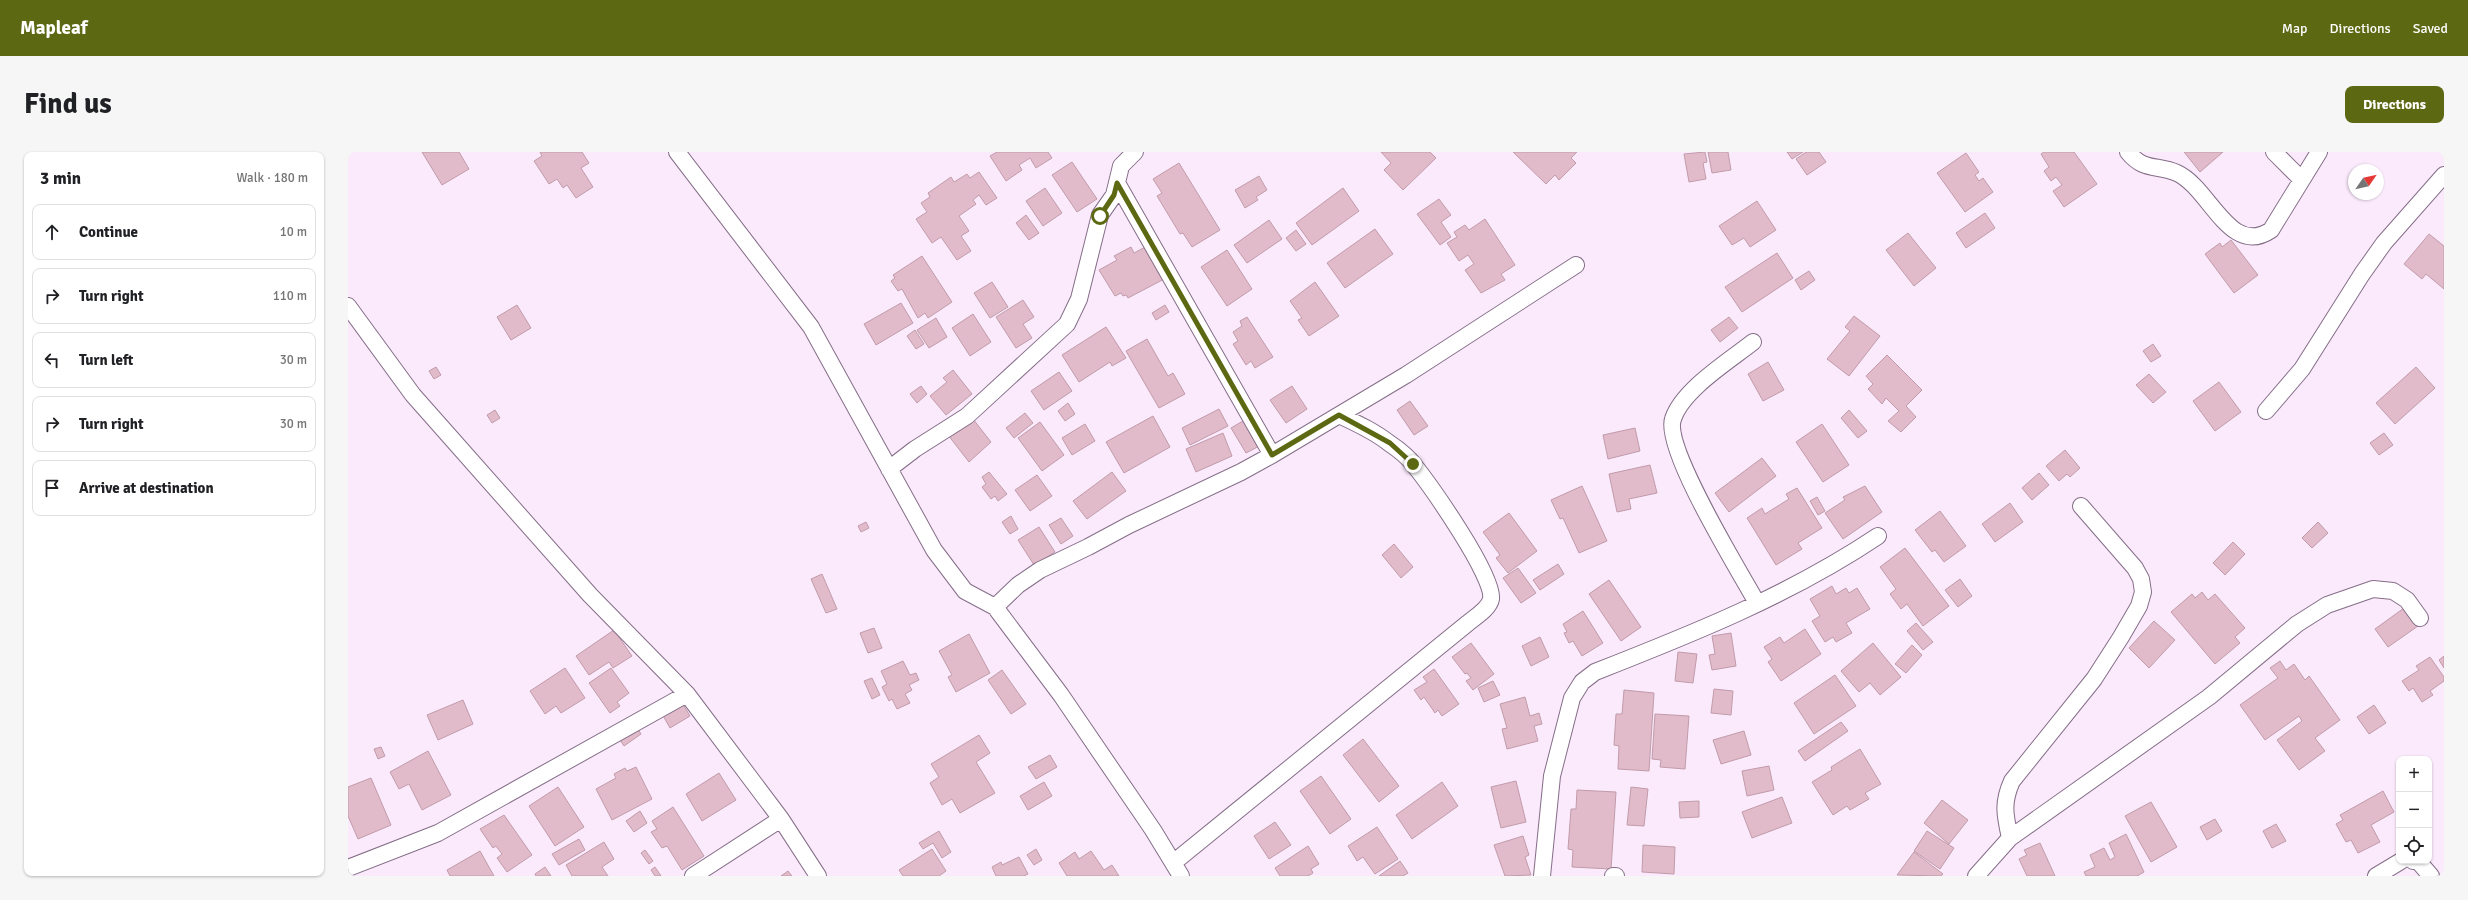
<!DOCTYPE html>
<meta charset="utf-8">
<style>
:root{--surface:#fff;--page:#f6f6f6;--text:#202124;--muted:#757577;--line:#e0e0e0;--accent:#5c6912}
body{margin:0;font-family:Signika,sans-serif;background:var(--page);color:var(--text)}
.controls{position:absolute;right:12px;bottom:12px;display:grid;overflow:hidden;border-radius:8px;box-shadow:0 1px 3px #0004}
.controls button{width:36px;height:36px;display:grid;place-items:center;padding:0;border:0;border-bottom:1px solid var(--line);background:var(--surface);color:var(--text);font:20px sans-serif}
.compass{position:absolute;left:2000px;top:12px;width:36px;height:36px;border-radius:50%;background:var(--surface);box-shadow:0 1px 3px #0004;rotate:56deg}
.stop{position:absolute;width:12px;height:12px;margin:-9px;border:3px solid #5c6912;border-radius:50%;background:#fff}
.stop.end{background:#5c6912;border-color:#fff;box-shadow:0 1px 4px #0008}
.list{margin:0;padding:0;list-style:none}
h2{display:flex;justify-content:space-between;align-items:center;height:52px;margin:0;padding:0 16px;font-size:17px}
h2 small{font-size:13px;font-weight:400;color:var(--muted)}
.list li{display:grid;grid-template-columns:26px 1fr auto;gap:12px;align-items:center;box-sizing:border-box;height:56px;margin:0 8px 8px;padding:0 8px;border:1px solid var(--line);border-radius:8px}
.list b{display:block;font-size:15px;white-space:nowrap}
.list em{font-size:13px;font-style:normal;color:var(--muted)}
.icon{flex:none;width:22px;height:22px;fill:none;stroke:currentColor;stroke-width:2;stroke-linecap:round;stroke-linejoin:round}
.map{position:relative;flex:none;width:2096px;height:724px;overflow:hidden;border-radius:8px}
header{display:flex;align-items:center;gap:24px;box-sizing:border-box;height:56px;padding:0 20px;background:var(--accent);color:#fff}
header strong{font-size:19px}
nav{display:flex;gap:22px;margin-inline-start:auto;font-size:14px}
.intro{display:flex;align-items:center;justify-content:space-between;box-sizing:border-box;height:96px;padding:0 24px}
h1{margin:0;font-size:28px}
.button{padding:10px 18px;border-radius:8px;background:var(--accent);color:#fff;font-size:14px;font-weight:700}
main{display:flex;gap:24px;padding:0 24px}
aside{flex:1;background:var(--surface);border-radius:8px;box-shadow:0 1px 3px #0004}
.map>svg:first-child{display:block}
.building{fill:#e2bbca;stroke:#c19baa}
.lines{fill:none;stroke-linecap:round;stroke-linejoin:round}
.minor-casing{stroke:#856d88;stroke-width:18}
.minor{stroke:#fff;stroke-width:16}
.route{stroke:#5c6912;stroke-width:5}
</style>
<header>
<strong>Mapleaf</strong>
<nav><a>Map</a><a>Directions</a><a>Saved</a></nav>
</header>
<div class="intro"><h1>Find us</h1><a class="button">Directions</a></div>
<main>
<aside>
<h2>3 min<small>Walk · 180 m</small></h2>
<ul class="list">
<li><svg class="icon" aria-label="ahead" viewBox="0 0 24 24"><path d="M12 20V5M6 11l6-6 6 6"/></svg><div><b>Continue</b></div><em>10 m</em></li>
<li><svg class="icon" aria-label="right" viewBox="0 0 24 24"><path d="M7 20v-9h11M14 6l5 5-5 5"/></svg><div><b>Turn right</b></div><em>110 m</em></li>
<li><svg class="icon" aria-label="left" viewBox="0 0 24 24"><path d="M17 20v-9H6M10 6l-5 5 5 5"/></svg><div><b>Turn left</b></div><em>30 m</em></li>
<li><svg class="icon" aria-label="right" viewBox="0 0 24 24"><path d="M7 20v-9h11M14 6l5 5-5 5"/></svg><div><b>Turn right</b></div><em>30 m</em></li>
<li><svg class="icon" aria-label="arrive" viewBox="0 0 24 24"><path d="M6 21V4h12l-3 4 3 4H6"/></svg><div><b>Arrive at destination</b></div></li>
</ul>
</aside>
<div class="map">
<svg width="2096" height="724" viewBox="0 0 2096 724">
<rect width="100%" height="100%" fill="#faeafc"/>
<path class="building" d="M 74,0 L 111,0 L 121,17 L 94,33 Z
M 192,0 L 234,0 L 241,11 L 233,16 L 245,35 L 228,46 L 219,33 L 215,36 L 209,27 L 201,32 L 186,9 L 194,4 Z
M 649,0 L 700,0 L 704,6 L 688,16 L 682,6 L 671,13 L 674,18 L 658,29 L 642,4 Z
M 1033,0 L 1082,0 L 1088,6 L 1055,38 L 1036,18 L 1043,11 Z
M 1165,0 L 1229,0 L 1223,6 L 1228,11 L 1211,28 L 1207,23 L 1198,32 Z
M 1357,0 L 1359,10 L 1355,11 L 1358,27 L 1341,30 L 1336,2 Z
M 1360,0 L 1380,0 L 1383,18 L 1364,21 Z
M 1439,0 L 1455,0 L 1444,7 Z
M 1458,0 L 1471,0 L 1478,10 L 1459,23 L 1448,7 Z
M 1696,0 L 1726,0 L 1749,32 L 1716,55 L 1705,39 L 1714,33 L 1708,25 L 1703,29 L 1696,19 L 1701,15 L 1693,2 Z
M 1836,0 L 1875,0 L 1852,20 Z
M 1618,1 L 1631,20 L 1627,23 L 1631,29 L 1635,26 L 1645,40 L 1617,60 L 1589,21 Z
M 724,10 L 749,47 L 729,60 L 704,23 Z
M 831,11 L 872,78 L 844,95 L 835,81 L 832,82 L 809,44 L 814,41 L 805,27 Z
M 631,20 L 649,46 L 638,53 L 631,43 L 625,48 L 628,52 L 611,64 L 621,79 L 613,84 L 623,99 L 609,108 L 593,85 L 584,91 L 568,67 L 579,60 L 573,51 L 582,45 L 580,41 L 603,25 L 606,30 L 619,22 L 622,26 Z
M 911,24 L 919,38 L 908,45 L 910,48 L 897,56 L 887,38 Z
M 697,36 L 714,61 L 695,74 L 678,49 Z
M 995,36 L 1011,59 L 964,93 L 948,71 Z
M 1091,47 L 1103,63 L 1093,70 L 1103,85 L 1092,93 L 1069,62 Z
M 1409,49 L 1428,78 L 1402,95 L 1396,86 L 1384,93 L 1371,74 Z
M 1637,61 L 1647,76 L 1618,96 L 1608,81 Z
M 678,63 L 691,81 L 681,88 L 668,71 Z
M 1137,67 L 1167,113 L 1153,122 L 1157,128 L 1133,141 L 1117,118 L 1126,112 L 1120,103 L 1111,109 L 1099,91 L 1109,85 L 1106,80 L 1117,73 L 1121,78 Z
M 921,68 L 934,87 L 899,111 L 886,93 Z
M 1027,77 L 1045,102 L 997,136 L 979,111 Z
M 948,78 L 958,92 L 948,99 L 938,86 Z
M 1560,81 L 1588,116 L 1566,134 L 1538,98 Z
M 2081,82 L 2096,94 L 2096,137 L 2078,122 L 2074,127 L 2056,112 Z
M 1883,88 L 1910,123 L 1886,141 L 1857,102 L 1872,91 L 1874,95 Z
M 801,93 L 820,125 L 780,146 L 778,143 L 775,144 L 773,141 L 767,144 L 751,118 L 769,108 L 766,104 L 783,95 L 786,101 Z
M 879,98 L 904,137 L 879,154 L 853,115 Z
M 1429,101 L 1445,126 L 1394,160 L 1377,135 Z
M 574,104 L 604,150 L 580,166 L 577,161 L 570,166 L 554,137 L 550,139 L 543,129 L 547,126 L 545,123 Z
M 1461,119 L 1467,128 L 1453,138 L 1447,128 Z
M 644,130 L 660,155 L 642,166 L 626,141 Z
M 967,130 L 991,164 L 961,184 L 950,168 L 954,166 L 942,149 Z
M 675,148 L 686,165 L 675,172 L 684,186 L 668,196 L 648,165 Z
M 553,151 L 565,171 L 528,193 L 516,172 Z
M 169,153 L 183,176 L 163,188 L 149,165 Z
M 817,153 L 821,160 L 808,168 L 804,161 Z
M 625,162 L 643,190 L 622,204 L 604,176 Z
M 1506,164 L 1532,184 L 1501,224 L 1479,207 L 1502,179 L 1497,175 Z
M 899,165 L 925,205 L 907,216 L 903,209 L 898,213 L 885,192 L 890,189 L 885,180 L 894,174 L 892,169 Z
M 1381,165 L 1390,176 L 1372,190 L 1363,178 Z
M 588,166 L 599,185 L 581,196 L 569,178 Z
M 758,175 L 778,206 L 764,214 L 762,210 L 731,230 L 714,203 Z
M 567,178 L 576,192 L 568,197 L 559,184 Z
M 799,187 L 820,224 L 825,221 L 837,242 L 811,256 L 778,199 Z
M 1805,192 L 1813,204 L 1803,210 L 1795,199 Z
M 1539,203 L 1574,238 L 1558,254 L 1568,265 L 1553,280 L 1540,269 L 1551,259 L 1538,246 L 1534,252 L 1520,237 L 1525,232 L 1518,224 Z
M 1420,210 L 1436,238 L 1415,249 L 1400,222 Z
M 88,215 L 93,223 L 86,227 L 81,219 Z
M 2068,215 L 2087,236 L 2047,272 L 2028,251 Z
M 605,218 L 624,242 L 598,263 L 582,244 L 599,230 L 595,226 Z
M 711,220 L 724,239 L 696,258 L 683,239 Z
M 1801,222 L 1818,240 L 1805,251 L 1788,233 Z
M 1871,230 L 1893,260 L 1867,279 L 1845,249 Z
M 573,234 L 579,242 L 569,251 L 562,242 Z
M 944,234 L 959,257 L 938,271 L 922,248 Z
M 1062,249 L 1080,274 L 1066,283 L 1049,258 Z
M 720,251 L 727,262 L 717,269 L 710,259 Z
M 871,257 L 880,274 L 842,293 L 834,276 Z
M 147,258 L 152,266 L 144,271 L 139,263 Z
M 1501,258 L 1519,279 L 1510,286 L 1493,266 Z
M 677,261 L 685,271 L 666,286 L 658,276 Z
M 805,264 L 822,295 L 776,321 L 758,290 Z
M 900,266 L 915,292 L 898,301 L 883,276 Z
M 625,267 L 643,290 L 621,310 L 600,283 Z
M 692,270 L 716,303 L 694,319 L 670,286 Z
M 737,272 L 747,289 L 724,303 L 714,286 Z
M 1474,272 L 1501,313 L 1475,330 L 1448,290 Z
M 1287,276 L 1292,299 L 1260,307 L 1255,283 Z
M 875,281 L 884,304 L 848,320 L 838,297 Z
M 2036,281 L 2045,293 L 2031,303 L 2022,291 Z
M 1717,298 L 1732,316 L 1722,325 L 1719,322 L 1711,329 L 1698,314 Z
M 1414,306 L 1428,324 L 1381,360 L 1367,341 Z
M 1302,313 L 1309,341 L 1281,347 L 1283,357 L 1269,360 L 1261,322 Z
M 641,320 L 659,342 L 650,349 L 647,344 L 643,347 L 634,335 L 638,332 L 634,325 Z
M 764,320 L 778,339 L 739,367 L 725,349 Z
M 1691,321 L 1701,333 L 1684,348 L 1674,336 Z
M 689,323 L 704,344 L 682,359 L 667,338 Z
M 1234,334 L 1259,389 L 1231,401 L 1215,366 L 1212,367 L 1203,348 Z
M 1517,334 L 1534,360 L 1495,387 L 1477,361 L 1497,348 L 1495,345 Z
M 1449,336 L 1474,376 L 1450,391 L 1454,397 L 1428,413 L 1399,366 L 1414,356 L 1417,362 L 1441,347 L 1438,342 Z
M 1469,345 L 1477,359 L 1470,363 L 1462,349 Z
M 1662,351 L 1675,370 L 1647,390 L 1634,372 Z
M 1592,359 L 1618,394 L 1596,410 L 1587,398 L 1584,400 L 1567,378 Z
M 1161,361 L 1189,399 L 1160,421 L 1148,406 L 1152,403 L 1135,380 Z
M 663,364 L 670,377 L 662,382 L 654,370 Z
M 713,366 L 725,384 L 713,392 L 701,373 Z
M 518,370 L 521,376 L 513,380 L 510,374 Z
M 1970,370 L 1980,381 L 1964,396 L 1954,386 Z
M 691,375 L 707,400 L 686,413 L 670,388 Z
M 1885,390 L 1897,402 L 1877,423 L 1865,411 Z
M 1046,392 L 1065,415 L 1053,426 L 1034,403 Z
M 1557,396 L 1601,454 L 1575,474 L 1559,452 L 1553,457 L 1542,442 L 1548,437 L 1532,415 Z
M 1210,412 L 1216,422 L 1192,438 L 1185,428 Z
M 1170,416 L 1188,441 L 1173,451 L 1155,426 Z
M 474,422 L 489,457 L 478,461 L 463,427 Z
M 1612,427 L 1624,444 L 1610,455 L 1597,438 Z
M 1261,428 L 1293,475 L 1273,489 L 1241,442 Z
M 1484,434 L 1488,442 L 1498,436 L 1501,441 L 1509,436 L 1522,457 L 1498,471 L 1504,481 L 1488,490 L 1485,485 L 1477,490 L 1464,469 L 1472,464 L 1462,447 Z
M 1854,440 L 1860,448 L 1867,442 L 1897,476 L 1887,485 L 1892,491 L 1867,512 L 1823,460 L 1844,442 L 1847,446 Z
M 2056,456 L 2070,474 L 2040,495 L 2027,477 Z
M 1235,459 L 1255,491 L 1234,504 L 1225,489 L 1221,491 L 1216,481 L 1219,480 L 1215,472 Z
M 1806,469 L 1827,488 L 1801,516 L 1781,496 Z
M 1568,471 L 1585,490 L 1575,498 L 1559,479 Z
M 526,476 L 534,496 L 520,501 L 512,481 Z
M 1457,477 L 1473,502 L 1433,529 L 1420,510 L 1424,507 L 1416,495 L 1432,485 L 1436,491 Z
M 266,478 L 284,504 L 265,516 L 261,510 L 241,523 L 228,504 Z
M 1383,481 L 1388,514 L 1364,518 L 1361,503 L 1367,502 L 1364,484 Z
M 621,482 L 642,521 L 608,540 L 600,525 L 604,523 L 591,499 Z
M 1192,485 L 1201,505 L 1183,514 L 1174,494 Z
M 1123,491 L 1146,522 L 1125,538 L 1118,529 L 1123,526 L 1119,521 L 1117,522 L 1104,505 Z
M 1525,491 L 1553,525 L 1532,543 L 1522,531 L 1511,540 L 1493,519 Z
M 1564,493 L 1574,503 L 1558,521 L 1547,512 Z
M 1330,500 L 1349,502 L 1345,531 L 1327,529 Z
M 2096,504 L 2096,516 L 2091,508 Z
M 2082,505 L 2096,525 L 2096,529 L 2082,539 L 2085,543 L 2074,550 L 2065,536 L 2061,539 L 2054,529 L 2071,518 L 2068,514 Z
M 555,509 L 562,523 L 568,521 L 571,528 L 561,533 L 564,538 L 557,542 L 562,551 L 549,557 L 544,547 L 541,549 L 534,535 L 539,532 L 533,519 Z
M 1932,509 L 1938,518 L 1946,512 L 1957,528 L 1961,524 L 1992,568 L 1967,586 L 1977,599 L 1951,618 L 1929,588 L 1954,569 L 1951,564 L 1917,588 L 1892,553 L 1930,526 L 1922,516 Z
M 217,516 L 237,546 L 213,561 L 208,554 L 197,562 L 182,539 Z
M 263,516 L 281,541 L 269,550 L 272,554 L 262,561 L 241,531 Z
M 1086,517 L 1111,552 L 1094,564 L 1090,558 L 1087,561 L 1076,545 L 1073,548 L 1066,538 L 1079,530 L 1075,525 Z
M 654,518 L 678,552 L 663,562 L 640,528 Z
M 1487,523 L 1508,554 L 1466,582 L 1446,551 Z
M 524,526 L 532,543 L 524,547 L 516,529 Z
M 1145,529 L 1152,543 L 1136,550 L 1130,536 Z
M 1366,537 L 1385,539 L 1383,563 L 1363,561 Z
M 1276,538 L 1306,541 L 1301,619 L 1270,617 L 1271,594 L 1266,593 L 1268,562 L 1274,562 Z
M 1177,545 L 1182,564 L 1191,561 L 1194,572 L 1186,574 L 1190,589 L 1159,597 L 1154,577 L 1159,576 L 1152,552 Z
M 115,548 L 125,572 L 90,588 L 79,563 Z
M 333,549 L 342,564 L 322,576 L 313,560 Z
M 2026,553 L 2038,571 L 2021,582 L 2009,565 Z
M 1307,562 L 1341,564 L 1337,617 L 1312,615 L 1313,608 L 1304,607 Z
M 1493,570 L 1500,579 L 1457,609 L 1450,599 Z
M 288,574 L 293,582 L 276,594 L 270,585 Z
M 1396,579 L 1403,603 L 1373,612 L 1365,588 Z
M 631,583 L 642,601 L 628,610 L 647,641 L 612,661 L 604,647 L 594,653 L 582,631 L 591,625 L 583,612 Z
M 1015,587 L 1051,634 L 1031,650 L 995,603 Z
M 33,595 L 37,604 L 30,607 L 26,597 Z
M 1512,597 L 1533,632 L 1517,641 L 1521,647 L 1502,658 L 1499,654 L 1485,663 L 1464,630 L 1484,618 L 1483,615 Z
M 80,599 L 103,643 L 74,658 L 61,632 L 51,637 L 42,620 Z
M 702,603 L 709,615 L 688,627 L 680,615 Z
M 1421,614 L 1426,638 L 1399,644 L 1394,619 Z
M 288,615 L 304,647 L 264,668 L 248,637 L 268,626 L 266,622 L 277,616 L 279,619 Z
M 371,621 L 388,648 L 354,669 L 338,642 Z
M 973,624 L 1003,667 L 982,682 L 952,639 Z
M 23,626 L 43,673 L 10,687 L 0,664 L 0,635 Z
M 1168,629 L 1178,670 L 1153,676 L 1143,635 Z
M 696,630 L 704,644 L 680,658 L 672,644 Z
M 1094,630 L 1110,654 L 1064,687 L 1048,663 Z
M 210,635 L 236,675 L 207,694 L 181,654 Z
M 1283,635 L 1300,637 L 1296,674 L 1279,673 Z
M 1229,638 L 1268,640 L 1263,717 L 1224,715 L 1225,698 L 1220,697 L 1223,657 L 1228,657 Z
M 2035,639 L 2046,660 L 2023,673 L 2032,690 L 2010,701 L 2003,688 L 1998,690 L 1988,672 L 1995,668 L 1992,663 Z
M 1434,645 L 1444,671 L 1404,686 L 1394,660 Z
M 1594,648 L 1620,668 L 1601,692 L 1576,671 Z
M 1351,649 L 1351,665 L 1332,666 L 1331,650 Z
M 1803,650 L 1829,695 L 1803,710 L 1777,664 Z
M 325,655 L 356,704 L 334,718 L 319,694 L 314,696 L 303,680 L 309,677 L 304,669 Z
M 292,659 L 299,671 L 286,680 L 278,669 Z
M 156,663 L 184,703 L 159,720 L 149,706 L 154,702 L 148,694 L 145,696 L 132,677 Z
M 1867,667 L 1874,679 L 1859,688 L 1852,675 Z
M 927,670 L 943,693 L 921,707 L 906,684 Z
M 1928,672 L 1938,689 L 1924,696 L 1915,679 Z
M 1029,675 L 1050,707 L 1027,722 L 1015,705 L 1009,709 L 1000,694 Z
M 591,679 L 603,700 L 594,706 L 585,691 L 575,697 L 571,691 Z
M 1579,679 L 1606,696 L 1592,717 L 1566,699 Z
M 1778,682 L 1796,720 L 1789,724 L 1738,724 L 1736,720 L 1747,715 L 1742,703 L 1756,696 L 1762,708 L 1767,705 L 1761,691 Z
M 1175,684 L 1181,703 L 1177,705 L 1183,723 L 1157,724 L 1146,693 Z
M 231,687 L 237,698 L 211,713 L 204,702 Z
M 256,690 L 266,707 L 254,715 L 260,724 L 224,724 L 218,713 Z
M 1692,691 L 1707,724 L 1679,724 L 1671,707 L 1679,703 L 1676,698 Z
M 1295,693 L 1327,695 L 1326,722 L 1294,720 Z
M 960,694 L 971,712 L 963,717 L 965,721 L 960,724 L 932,724 L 927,716 Z
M 584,697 L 598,719 L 591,724 L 555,724 L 551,718 Z
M 688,697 L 694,708 L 686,713 L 679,703 Z
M 297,698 L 305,709 L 301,712 L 293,701 Z
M 132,699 L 146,724 L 102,724 L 99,718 Z
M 743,699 L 756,718 L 764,713 L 771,724 L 719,724 L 711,711 L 727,700 L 731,707 Z
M 1566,700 L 1595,722 L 1593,724 L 1549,723 Z
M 671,705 L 680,722 L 676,724 L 648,724 L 644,715 L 653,710 L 654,713 Z
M 1052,709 L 1060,721 L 1055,724 L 1031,724 Z
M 197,715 L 203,724 L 188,724 L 187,722 Z
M 307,715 L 313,724 L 307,724 L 303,718 Z
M 440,719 L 444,724 L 433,724 Z"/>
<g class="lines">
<g class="minor-casing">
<path id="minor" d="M 329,0 L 463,175 L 586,398 L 617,439 L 647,455 L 713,543 L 805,678 L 833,724
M 1780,0 C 1796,20 1809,12 1829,21 C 1862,36 1882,106 1923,78 L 1971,0
M 1926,0 L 1954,28
M 769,31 L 924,303
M 0,154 L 65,243 L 242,443 L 339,542 L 433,667 L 470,724
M 1405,190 C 1381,209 1334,238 1325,267 C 1315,296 1392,420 1409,451
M 1918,259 L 1954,217 L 2014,122 L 2036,91 L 2096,23
M 541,317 L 567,297 L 619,264 L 719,172 L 731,147 L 752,63 L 766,43 L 773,14 L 787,0
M 647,455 L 670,433 L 692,418 L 740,395 L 781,373 L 893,320 L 924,303 L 1058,223 L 1228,113
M 1662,686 C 1657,663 1654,651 1664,629 L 1746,527 L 1773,485 L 1791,454 L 1795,440 L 1793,427 L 1787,416 L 1733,354
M 2065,709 L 2070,709 L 2083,724
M 825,711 L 1120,471 C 1127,465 1141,457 1143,447 C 1147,425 1082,333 1066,313 C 1060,305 1050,297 1041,291 C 1026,279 1008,271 991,263
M 0,716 L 90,681 L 339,542
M 345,724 L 433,667
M 1194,724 L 1204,624 L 1224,546 L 1234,530 L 1247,520 C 1344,482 1442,443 1530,384
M 1265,724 L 1268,724
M 1628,724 L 1662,686 L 1861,545 L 1949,472 L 1979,453 L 2025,437 L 2045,439 L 2059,448 L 2072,466
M 2028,724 L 2053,709"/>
</g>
<use href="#minor" class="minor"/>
</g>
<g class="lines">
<path class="route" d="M 752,64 L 766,43 L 769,31 L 924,303 L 991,263 L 1042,291 L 1065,312"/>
</g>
</svg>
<div class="controls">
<button>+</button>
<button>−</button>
<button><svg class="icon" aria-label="locate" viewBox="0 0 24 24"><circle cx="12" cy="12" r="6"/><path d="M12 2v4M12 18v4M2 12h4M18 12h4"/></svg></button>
</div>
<svg class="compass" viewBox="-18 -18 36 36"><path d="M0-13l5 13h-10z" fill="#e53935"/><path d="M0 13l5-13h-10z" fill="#757577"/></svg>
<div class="stop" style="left:752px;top:64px"></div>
<div class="stop end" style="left:1065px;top:312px"></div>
</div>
</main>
